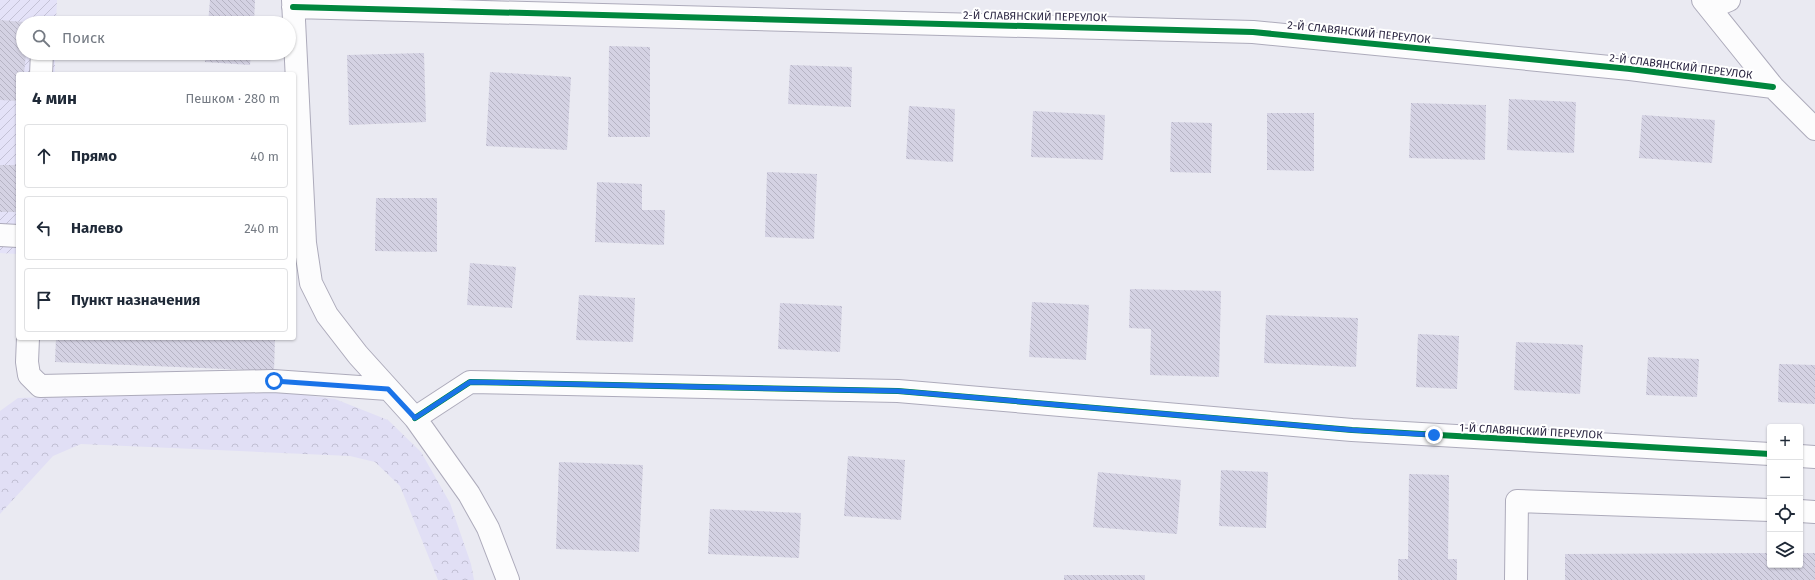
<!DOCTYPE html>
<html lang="ru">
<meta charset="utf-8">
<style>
:root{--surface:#fff;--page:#f6f6f7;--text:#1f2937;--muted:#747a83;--line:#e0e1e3}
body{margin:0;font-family:"Fira Sans",sans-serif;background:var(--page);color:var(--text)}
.controls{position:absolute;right:12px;bottom:12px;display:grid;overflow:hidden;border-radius:4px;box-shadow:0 1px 3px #0004}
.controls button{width:36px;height:36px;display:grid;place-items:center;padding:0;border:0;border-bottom:1px solid var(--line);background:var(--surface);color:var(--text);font:20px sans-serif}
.stop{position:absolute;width:12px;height:12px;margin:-9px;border:3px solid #1a73e8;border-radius:50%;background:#fff}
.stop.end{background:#1a73e8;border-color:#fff;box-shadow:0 1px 4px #0008}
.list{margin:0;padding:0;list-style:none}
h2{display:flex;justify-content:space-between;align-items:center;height:52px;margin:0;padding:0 16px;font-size:17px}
h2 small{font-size:13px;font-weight:400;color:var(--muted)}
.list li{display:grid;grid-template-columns:26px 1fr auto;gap:12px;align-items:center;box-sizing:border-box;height:64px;margin:0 8px 8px;padding:0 8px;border:1px solid var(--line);border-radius:4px}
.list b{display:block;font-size:15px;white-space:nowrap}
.list em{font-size:13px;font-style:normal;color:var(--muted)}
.icon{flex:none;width:22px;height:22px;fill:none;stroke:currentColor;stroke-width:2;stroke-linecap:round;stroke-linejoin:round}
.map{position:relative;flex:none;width:1815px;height:580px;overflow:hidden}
.search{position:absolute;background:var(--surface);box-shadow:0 1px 3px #0004;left:16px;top:16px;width:280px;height:44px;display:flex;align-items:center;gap:10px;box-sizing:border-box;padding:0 14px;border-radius:22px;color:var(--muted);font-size:15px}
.panel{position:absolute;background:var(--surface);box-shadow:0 1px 3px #0004;left:16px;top:72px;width:280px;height:268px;border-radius:4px}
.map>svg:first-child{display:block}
.industrial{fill:url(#industrial-furrows)}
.forest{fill:url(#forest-crowns)}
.building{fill:url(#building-back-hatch)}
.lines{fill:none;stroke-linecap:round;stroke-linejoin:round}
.minor-casing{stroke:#adabbb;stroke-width:24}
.minor{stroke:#fcfcfd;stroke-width:22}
.cycleway-casing{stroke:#fff;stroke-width:8}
.cycleway{stroke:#00873e;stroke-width:6}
.route{stroke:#1a73e8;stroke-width:5}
.labels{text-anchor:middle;stroke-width:4;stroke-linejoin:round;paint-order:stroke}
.street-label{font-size:11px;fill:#2b2642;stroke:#fff}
</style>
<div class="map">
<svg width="1815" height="580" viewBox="0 0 1815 580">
<defs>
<pattern id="industrial-furrows" width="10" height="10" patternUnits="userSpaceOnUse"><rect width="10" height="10" fill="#e4e2f8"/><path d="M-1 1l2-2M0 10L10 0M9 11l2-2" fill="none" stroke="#c4c2d6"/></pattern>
<pattern id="forest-crowns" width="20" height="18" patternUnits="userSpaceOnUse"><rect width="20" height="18" fill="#e1dff5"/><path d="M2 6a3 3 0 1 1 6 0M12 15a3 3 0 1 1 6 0" fill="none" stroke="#c1bfd3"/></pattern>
<pattern id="building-back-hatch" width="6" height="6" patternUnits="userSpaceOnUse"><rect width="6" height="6" fill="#d4d2e3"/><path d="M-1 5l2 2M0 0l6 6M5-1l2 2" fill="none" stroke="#b6b4c4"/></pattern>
</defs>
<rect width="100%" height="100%" fill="#eaeaf2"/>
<path class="industrial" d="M 0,0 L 57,0 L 56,23 L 23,23 L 23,53 L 55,53 L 55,74 L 18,74 L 18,254 L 0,253 Z"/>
<path class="forest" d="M 274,391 L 335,399 L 388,420 L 421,452 L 450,503 L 471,564 L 474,580 L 438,580 L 400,486 L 375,462 L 350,456 L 81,444 L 53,456 L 0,514 L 0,411 L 18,398 Z"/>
<path class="building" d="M 210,0 L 255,0 L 254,23 L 208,23 Z
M 0,20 L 23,22 L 23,53 L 26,53 L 24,74 L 18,74 L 18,101 L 0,100 Z
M 609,46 L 650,47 L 650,137 L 608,137 Z
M 206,53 L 251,53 L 250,65 L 205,62 Z
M 424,53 L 426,122 L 349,125 L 347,55 Z
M 790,65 L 852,67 L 851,107 L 788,104 Z
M 490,72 L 571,77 L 567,150 L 486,146 Z
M 1509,99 L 1576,102 L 1574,153 L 1507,150 Z
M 1411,103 L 1486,105 L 1485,160 L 1409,158 Z
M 909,106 L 955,109 L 953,162 L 906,159 Z
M 1033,111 L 1105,115 L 1103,160 L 1031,157 Z
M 1267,113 L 1314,113 L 1314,171 L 1267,170 Z
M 1642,115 L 1715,120 L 1712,163 L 1639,158 Z
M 1171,122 L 1212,123 L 1211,173 L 1170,172 Z
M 0,165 L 18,165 L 18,212 L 0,212 Z
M 767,172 L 817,174 L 814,239 L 765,237 Z
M 597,182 L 642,184 L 642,210 L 665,210 L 664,245 L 595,242 Z
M 376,198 L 437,198 L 437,252 L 375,251 Z
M 470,263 L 516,267 L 512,308 L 467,305 Z
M 1130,289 L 1221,291 L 1219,377 L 1150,375 L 1151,329 L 1129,328 Z
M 579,295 L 635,298 L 633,342 L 576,340 Z
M 1032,302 L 1089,305 L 1086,360 L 1029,357 Z
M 780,303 L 842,306 L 840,352 L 778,349 Z
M 1266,315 L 1358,318 L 1356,367 L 1264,363 Z
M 1418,334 L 1459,336 L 1457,389 L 1416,387 Z
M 56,338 L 275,338 L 274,371 L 55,362 Z
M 1516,342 L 1583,345 L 1580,394 L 1514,390 Z
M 1648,357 L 1699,359 L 1697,397 L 1646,395 Z
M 1779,364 L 1815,365 L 1815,404 L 1778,402 Z
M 848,456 L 905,460 L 901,520 L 844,516 Z
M 559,462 L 643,465 L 639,552 L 556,549 Z
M 1221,470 L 1268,472 L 1266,528 L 1219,526 Z
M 1098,472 L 1181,480 L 1177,534 L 1093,527 Z
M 1409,474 L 1449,475 L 1448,559 L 1457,559 L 1457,580 L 1398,580 L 1398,559 L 1408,559 Z
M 710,509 L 801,513 L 799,558 L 708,554 Z
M 1770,553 L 1770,565 L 1800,565 L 1800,553 L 1815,553 L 1815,580 L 1565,580 L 1565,554 Z
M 1064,575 L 1145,575 L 1145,580 L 1064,580 Z"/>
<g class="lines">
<g class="minor-casing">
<path id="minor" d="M 293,0 L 305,243 L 311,283 L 327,315 L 358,355 L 415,418 L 469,494 L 488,528 L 508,580
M 1703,0 L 1773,87 L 1815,129
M 293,7 L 1253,32 L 1630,69 L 1773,87
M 1710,8 L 1729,0
M 41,74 L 42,53
M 0,235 L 18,236
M 28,338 L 27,362 L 29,375 L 40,386 L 273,381 L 388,389
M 415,418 L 470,382 L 898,391 L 1352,430 L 1770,454
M 1800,456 L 1815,457
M 1800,511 L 1815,512
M 1516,580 L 1517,501 L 1770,510"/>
</g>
<use href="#minor" class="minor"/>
<g class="cycleway-casing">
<path id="cycleway" d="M 293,7 L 1253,32 L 1630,69 L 1773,87
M 415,418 L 470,382 L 898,391 L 1352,430 L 1770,454"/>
</g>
<use href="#cycleway" class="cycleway"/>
</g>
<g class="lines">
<path class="route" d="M 274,381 L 388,389 L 415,418 L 470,382 L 898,391 L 1352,430 L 1434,435"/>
</g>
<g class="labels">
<g class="street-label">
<text transform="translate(1035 16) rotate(1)" y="4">2-Й СЛАВЯНСКИЙ ПЕРЕУЛОК</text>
<text transform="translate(1359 32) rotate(6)" y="4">2-Й СЛАВЯНСКИЙ ПЕРЕУЛОК</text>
<text transform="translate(1681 66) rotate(7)" y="4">2-Й СЛАВЯНСКИЙ ПЕРЕУЛОК</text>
<text transform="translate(1531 431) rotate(3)" y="4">1-Й СЛАВЯНСКИЙ ПЕРЕУЛОК</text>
</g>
</g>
</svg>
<div class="controls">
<button>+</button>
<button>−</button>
<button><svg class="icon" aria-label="locate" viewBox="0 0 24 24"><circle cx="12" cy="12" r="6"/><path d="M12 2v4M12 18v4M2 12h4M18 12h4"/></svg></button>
<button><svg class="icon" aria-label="layers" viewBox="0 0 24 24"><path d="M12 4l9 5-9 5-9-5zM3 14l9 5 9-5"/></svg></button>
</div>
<div class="stop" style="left:274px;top:381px"></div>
<div class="stop end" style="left:1434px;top:435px"></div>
<div class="search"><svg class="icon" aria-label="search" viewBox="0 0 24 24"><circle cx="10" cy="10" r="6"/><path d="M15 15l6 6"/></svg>Поиск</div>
<section class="panel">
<h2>4 мин<small>Пешком · 280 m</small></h2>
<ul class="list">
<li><svg class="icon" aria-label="ahead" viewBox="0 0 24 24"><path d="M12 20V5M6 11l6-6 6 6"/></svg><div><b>Прямо</b></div><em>40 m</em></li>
<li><svg class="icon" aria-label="left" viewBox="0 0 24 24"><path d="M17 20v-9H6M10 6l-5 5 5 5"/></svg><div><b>Налево</b></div><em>240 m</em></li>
<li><svg class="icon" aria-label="arrive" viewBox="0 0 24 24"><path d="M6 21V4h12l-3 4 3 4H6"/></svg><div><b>Пункт назначения</b></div></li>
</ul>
</section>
</div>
